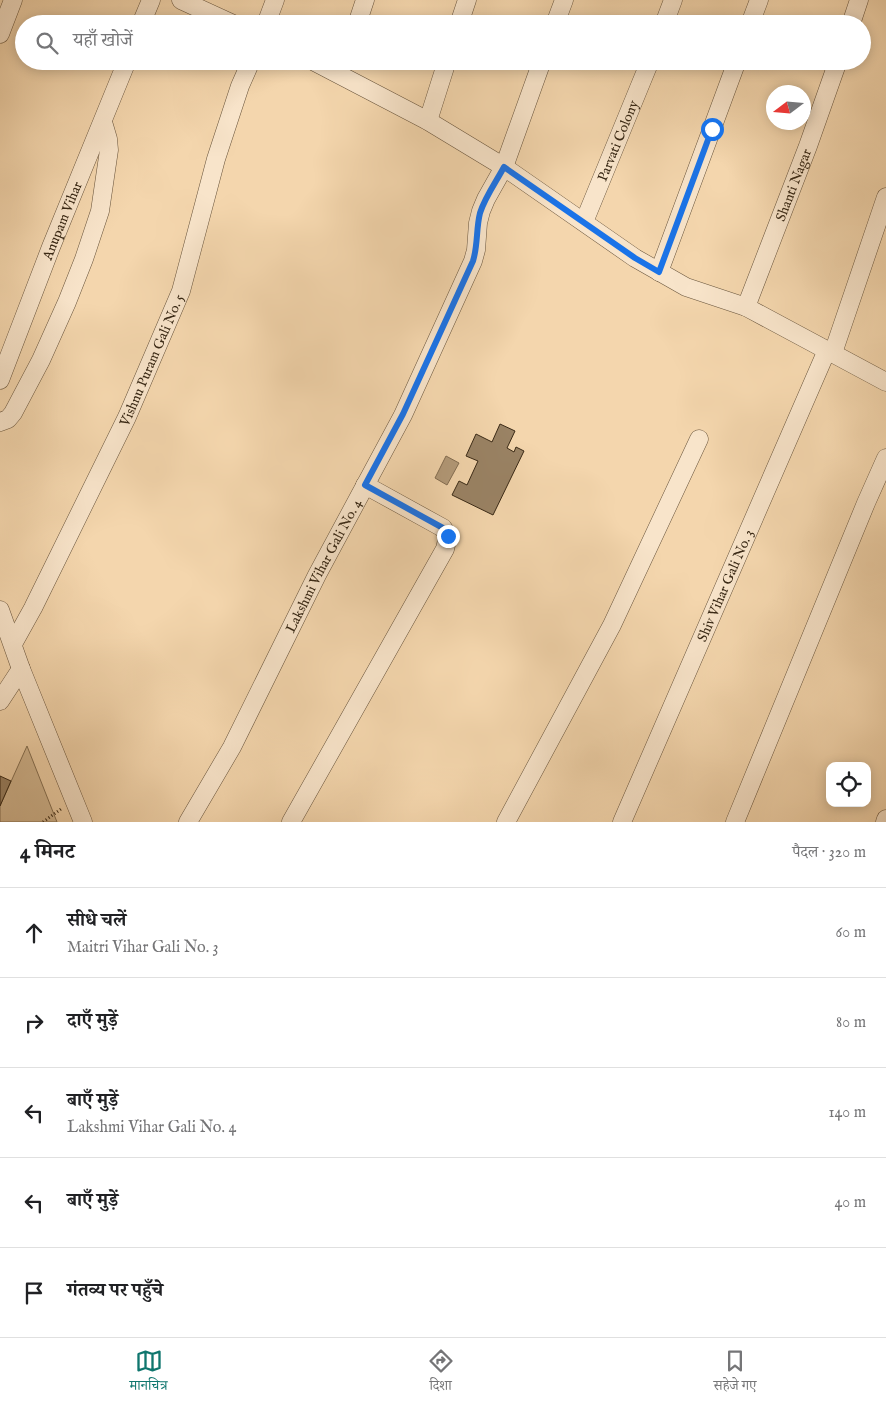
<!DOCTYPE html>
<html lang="hi">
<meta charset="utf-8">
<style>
:root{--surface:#fff;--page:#f6f6f6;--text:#202124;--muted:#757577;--line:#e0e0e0;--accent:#0f766e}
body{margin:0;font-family:"IM FELL English","Noto Serif Devanagari",serif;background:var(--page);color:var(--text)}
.controls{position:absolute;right:15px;bottom:15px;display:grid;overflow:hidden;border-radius:10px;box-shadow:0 2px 12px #0003}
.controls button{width:45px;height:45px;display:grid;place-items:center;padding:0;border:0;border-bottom:1px solid var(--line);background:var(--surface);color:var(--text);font:25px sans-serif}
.compass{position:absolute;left:766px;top:85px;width:45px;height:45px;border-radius:50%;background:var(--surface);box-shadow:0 2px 12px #0003;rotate:254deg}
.stop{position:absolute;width:15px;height:15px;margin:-11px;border:4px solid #1a73e8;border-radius:50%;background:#fff}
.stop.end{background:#1a73e8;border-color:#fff;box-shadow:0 1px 5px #0008}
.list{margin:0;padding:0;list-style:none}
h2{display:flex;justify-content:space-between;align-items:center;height:65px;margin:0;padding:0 20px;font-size:21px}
h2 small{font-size:16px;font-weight:400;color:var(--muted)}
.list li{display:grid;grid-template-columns:32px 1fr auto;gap:15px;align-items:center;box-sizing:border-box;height:90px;padding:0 20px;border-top:1px solid var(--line)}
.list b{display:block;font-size:19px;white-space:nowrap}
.list p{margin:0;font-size:16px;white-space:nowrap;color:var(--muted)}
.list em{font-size:16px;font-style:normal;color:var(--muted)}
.icon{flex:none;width:28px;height:28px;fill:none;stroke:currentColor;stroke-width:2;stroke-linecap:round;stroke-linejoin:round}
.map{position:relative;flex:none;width:886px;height:822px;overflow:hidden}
.search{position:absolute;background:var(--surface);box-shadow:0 2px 12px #0003;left:15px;right:15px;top:15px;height:55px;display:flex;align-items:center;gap:12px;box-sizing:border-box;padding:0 18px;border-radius:28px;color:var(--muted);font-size:19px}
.sheet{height:515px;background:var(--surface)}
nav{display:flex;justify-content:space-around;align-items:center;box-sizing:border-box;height:70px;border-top:1px solid var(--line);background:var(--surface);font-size:14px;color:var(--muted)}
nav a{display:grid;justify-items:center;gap:2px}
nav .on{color:var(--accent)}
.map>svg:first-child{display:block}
.green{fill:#d4b993;stroke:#867154}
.water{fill:#b49b7a;stroke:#836d52}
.building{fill:#9a8365;stroke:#392916}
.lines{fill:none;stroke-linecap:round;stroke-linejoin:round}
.minor-casing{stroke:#68543c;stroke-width:19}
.path{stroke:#392916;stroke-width:3;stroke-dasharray:1 2.5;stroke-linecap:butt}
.minor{stroke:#f8e4ca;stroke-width:18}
.route{stroke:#1a73e8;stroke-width:6}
.labels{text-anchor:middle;stroke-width:4;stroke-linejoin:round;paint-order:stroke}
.street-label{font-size:14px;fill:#392916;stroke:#f8e4ca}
</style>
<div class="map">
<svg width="886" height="822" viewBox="0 0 886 822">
<rect width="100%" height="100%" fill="#f4d6ad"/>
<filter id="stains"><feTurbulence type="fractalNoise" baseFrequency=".004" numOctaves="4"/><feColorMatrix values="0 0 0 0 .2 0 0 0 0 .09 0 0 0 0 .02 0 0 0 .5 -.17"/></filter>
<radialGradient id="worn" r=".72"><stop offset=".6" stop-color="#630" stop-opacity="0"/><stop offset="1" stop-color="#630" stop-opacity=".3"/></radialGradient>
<path class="green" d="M 27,746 L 57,822 L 0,822 L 0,806 Z"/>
<path class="water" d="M 446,456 L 459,463 L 447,485 L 435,478 Z"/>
<path class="building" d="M 500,424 L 515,431 L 507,448 L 514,452 L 516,447 L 524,451 L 493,515 L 452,495 L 459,481 L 467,485 L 478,461 L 466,456 L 476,434 L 492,442 Z
M 0,776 L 11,781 L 0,806 Z"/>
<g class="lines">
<g class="minor-casing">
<g id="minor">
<path d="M 181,0 L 233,24"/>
<path d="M 141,24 L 151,0"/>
<path d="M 266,24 L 275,0"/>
<path d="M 357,24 L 365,0"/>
<path d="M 459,24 L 467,0"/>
<path d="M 555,24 L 564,0"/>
<path d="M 664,24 L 673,0"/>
<path d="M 750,24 L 759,0"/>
<path d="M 851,24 L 859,0"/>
<path d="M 0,34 L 13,0"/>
<path d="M 313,61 L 428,121 L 504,167 L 635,258 L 686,287 L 746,307 L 886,382"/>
<path d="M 428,121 L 447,61"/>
<path id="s1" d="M 584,222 L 650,61"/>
<path d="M 659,272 L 737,61"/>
<path id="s2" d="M 746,307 L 808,146 L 838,61"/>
<path d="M 833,353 L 886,197"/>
<path id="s3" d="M 0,380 L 51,247 L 127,61"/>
<path d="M 0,422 L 8,419 L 13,413 L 41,360 L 67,302 L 84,259 L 100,211 L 109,150 L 108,139 L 103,122"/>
<path d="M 0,610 L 21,669 L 83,822"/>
<path id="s4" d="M 13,644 L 33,608 L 127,417 L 181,291 L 216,159 L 240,86 L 251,61"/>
<path d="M 0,701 L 21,669"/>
<path id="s5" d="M 188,822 L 232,747 L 317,575 L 403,415 L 473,261 L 476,250 L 478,223 L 481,211 L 486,199 L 504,167 L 542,61"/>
<path d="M 291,822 L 445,549 L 448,536 L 443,528 L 365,485"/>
<path d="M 506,822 L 612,625 L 699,439"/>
<path id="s6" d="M 622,822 L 827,350"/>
<path d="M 735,822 L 866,503 L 886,458"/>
<path d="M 885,822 L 886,819"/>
</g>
</g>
<path class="path" d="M 43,822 L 61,809"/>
<use href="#minor" class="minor"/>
</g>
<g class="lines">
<path class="route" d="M 448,536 L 443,528 L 365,485 L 403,414 L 473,261 C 478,245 476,229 480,213 C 485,197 496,182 504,167 L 635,258 L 659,272 L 712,129"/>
</g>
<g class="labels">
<g class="street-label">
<text dy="5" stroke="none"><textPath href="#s1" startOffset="88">Parvati Colony</textPath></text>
<text dy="5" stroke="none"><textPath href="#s2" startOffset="131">Shanti Nagar</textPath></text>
<text dy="5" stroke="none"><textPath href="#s3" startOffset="171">Anupam Vihar</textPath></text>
<text dy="5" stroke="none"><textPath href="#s4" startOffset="316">Vishnu Puram Gali No. 5</textPath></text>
<text dy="5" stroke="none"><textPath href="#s5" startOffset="290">Lakshmi Vihar Gali No. 4</textPath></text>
<text dy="5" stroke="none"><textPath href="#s6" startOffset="258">Shiv Vihar Gali No. 3</textPath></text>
</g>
</g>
<rect width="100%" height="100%" filter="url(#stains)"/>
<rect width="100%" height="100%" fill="url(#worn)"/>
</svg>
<div class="controls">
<button><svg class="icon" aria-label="locate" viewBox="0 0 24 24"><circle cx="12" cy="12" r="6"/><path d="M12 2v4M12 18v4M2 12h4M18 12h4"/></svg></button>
</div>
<svg class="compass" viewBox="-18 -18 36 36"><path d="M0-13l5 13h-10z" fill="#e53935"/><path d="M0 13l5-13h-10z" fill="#757577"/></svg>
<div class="stop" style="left:712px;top:129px"></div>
<div class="stop end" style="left:448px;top:536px"></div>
<div class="search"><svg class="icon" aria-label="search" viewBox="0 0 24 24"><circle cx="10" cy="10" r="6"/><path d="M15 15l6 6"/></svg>यहाँ खोजें</div>
</div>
<section class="sheet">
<h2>4 मिनट<small>पैदल · 320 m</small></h2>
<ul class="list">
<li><svg class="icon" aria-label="ahead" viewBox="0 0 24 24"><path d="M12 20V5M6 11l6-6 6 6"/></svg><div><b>सीधे चलें</b><p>Maitri Vihar Gali No. 3</p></div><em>60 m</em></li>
<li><svg class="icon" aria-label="right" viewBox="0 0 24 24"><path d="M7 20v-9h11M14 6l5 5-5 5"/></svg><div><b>दाएँ मुड़ें</b></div><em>80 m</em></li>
<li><svg class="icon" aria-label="left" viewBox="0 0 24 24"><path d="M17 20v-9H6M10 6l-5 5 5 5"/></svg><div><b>बाएँ मुड़ें</b><p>Lakshmi Vihar Gali No. 4</p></div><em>140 m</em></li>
<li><svg class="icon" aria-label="left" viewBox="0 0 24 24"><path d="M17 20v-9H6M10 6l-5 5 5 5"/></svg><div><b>बाएँ मुड़ें</b></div><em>40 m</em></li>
<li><svg class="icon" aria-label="arrive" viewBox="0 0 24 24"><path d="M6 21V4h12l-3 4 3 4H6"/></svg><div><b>गंतव्य पर पहुँचे</b></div></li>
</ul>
</section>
<nav>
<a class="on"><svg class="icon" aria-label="map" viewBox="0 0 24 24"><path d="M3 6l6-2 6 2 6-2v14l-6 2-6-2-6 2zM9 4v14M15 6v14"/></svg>मानचित्र</a>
<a><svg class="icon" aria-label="directions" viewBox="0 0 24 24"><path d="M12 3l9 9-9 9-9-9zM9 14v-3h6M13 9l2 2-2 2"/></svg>दिशा</a>
<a><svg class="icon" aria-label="saved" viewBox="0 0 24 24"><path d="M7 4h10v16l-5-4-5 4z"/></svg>सहेजे गए</a>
</nav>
